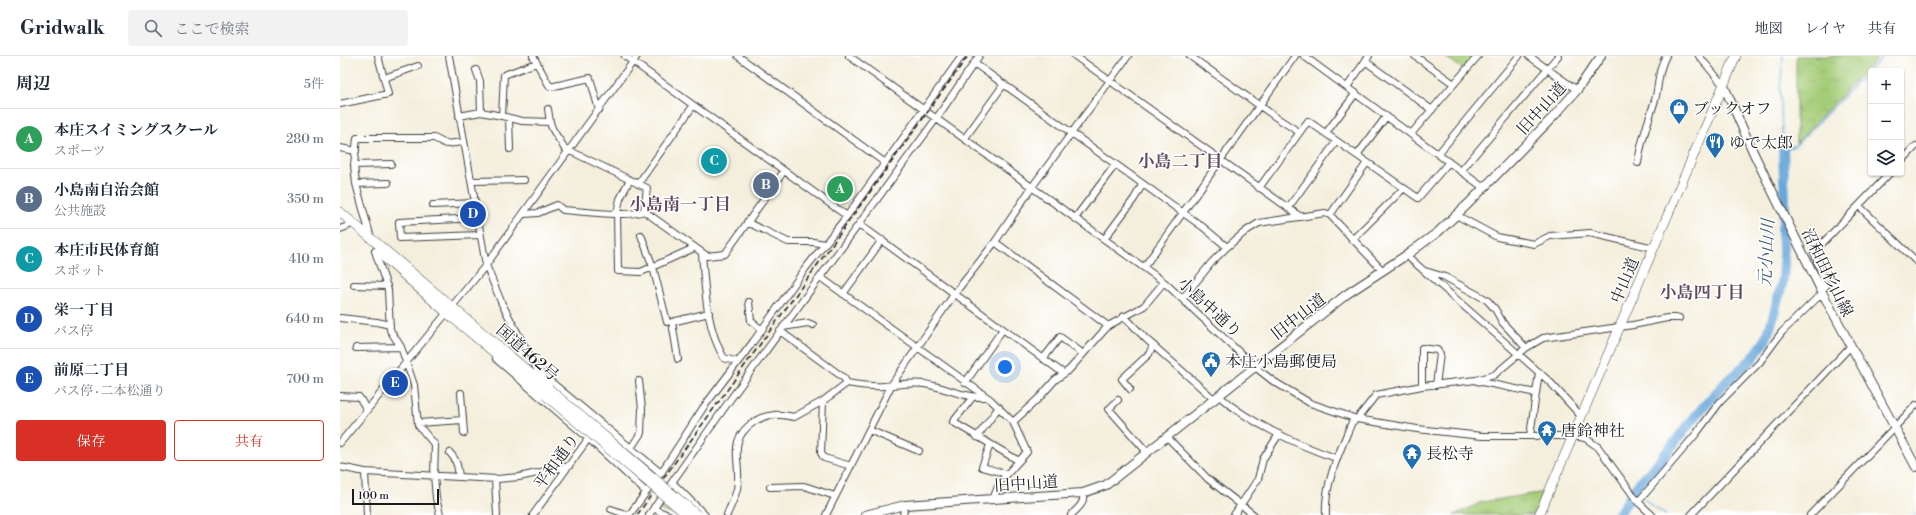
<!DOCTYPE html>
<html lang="ja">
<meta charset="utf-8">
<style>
:root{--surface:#fff;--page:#f2f2f3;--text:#1f2937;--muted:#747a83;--line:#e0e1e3;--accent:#d93025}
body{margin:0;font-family:"Libre Bodoni","Noto Serif JP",serif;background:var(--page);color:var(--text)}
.controls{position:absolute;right:12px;top:12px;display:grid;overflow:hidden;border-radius:4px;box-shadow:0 1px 3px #0004}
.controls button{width:36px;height:36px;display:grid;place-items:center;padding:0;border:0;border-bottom:1px solid var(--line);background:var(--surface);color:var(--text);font:20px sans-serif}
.scale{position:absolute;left:12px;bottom:10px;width:87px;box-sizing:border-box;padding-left:4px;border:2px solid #1c1c1c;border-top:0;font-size:11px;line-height:14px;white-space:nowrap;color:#1c1c1c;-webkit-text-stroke:3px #fff;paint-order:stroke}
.you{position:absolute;left:665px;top:311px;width:14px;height:14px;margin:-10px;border:3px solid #fff;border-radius:50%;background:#1a73e8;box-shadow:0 0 0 6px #1a73e833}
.badge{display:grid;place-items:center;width:26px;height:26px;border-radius:50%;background:var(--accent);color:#fff;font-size:13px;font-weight:700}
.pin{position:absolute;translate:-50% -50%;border:2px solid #fff;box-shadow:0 1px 4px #0006}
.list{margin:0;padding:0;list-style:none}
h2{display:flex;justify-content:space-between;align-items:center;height:52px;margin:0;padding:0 16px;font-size:17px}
h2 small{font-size:13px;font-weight:400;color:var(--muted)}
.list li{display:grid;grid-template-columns:26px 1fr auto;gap:12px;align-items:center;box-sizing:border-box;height:60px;padding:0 16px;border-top:1px solid var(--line)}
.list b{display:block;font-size:15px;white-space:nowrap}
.list p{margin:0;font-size:13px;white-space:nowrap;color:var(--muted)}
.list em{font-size:13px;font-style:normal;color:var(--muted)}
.actions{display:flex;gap:8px;padding:12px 16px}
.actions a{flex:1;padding:9px 0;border:1px solid var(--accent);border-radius:4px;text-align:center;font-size:14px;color:var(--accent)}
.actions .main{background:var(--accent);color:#fff}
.icon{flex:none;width:22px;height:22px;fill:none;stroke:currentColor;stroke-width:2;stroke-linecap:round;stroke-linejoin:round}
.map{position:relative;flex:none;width:1576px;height:459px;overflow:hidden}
header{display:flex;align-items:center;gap:24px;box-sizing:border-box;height:56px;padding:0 20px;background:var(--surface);border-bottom:1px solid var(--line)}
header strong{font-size:19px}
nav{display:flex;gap:22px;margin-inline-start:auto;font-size:14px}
.search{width:280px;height:36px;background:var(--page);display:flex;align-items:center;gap:10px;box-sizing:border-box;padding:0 14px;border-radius:4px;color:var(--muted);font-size:15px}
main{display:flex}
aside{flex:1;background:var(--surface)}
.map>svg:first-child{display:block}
.grass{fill:url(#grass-tufts);stroke:#60744a}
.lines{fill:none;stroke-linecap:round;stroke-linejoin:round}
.stream{stroke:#68a7db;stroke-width:1.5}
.river{stroke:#68a7db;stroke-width:10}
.minor-casing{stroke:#3c3c39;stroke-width:8}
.major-casing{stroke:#3c3c39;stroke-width:10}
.highway-casing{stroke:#3c3c39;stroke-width:10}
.minor{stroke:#fff;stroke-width:6}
.major{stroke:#fff;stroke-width:8}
.highway{stroke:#fff;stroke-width:9}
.rail{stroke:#1c1c1c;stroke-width:1.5;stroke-dasharray:6 3;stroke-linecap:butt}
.highway-bridge-casing{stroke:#3c3c39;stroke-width:10;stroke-linecap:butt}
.highway-bridge{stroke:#fff;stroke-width:9}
.labels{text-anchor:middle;stroke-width:3;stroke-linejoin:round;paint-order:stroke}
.street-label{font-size:16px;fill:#1c1c1c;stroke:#fff}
.poi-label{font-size:16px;fill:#1c1c1c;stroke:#fff;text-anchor:start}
.neighbourhood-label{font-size:17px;font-weight:bold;fill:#614c5d;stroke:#fff}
.water-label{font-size:17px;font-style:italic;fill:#3e5b72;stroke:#fff}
</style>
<header>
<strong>Gridwalk</strong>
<div class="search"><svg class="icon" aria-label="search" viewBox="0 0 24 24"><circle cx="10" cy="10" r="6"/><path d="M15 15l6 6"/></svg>ここで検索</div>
<nav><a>地図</a><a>レイヤ</a><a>共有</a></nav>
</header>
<main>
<aside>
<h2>周辺<small>5件</small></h2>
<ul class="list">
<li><span class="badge" style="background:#2e9e5b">A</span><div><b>本庄スイミングスクール</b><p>スポーツ</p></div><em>280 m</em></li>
<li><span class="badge" style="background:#5c6f8a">B</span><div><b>小島南自治会館</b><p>公共施設</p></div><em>350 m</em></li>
<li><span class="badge" style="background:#0f9aa8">C</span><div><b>本庄市民体育館</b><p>スポット</p></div><em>410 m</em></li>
<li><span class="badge" style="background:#1a4fb4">D</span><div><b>栄一丁目</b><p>バス停</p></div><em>640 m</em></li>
<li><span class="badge" style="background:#1a4fb4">E</span><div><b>前原二丁目</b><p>バス停 · 二本松通り</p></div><em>700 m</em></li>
</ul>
<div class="actions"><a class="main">保存</a><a>共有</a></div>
</aside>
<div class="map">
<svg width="1576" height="459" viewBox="0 0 1576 459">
<defs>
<pattern id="grass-tufts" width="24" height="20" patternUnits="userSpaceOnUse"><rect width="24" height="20" fill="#a4cc77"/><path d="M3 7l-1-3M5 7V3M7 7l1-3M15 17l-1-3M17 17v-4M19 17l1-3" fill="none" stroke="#8daf66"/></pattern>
</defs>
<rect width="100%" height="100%" fill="#fff"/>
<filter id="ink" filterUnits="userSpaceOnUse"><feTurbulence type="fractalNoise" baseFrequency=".025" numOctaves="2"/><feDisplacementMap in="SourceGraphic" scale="8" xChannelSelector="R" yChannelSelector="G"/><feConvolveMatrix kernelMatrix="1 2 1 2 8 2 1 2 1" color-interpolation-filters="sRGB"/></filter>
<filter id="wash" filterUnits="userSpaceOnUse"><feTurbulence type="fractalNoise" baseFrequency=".012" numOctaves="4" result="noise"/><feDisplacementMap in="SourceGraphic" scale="16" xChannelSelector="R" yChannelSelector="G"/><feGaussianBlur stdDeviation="0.9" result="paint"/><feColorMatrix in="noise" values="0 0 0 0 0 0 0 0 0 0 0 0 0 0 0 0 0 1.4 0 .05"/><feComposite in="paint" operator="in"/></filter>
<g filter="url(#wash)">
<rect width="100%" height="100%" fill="#f4efdd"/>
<path class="grass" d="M 1104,0 L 1135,0 L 1123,13 Z
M 1457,0 L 1539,0 L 1456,87 L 1456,4 Z
M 333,430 L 363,459 L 335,459 L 320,454 L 319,451 Z
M 1205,436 L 1194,459 L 1114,459 L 1142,446 Z"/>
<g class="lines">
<path class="stream" d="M 1443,0 L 1440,35 L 1443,94 L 1456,89 L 1543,0
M 1295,433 L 1301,440
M 1304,442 L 1311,449 L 1326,459
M 1574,459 L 1576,457"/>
<path class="river" d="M 1278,459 L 1300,426 L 1313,413 L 1364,350 L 1385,327 L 1412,303 L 1425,285 L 1430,272 L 1443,224 L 1444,207 L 1442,174 L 1445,147 L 1443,94"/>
</g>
</g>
<g filter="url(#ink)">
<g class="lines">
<g class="minor-casing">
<path id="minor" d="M 109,0 L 146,209 L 162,248 L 198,315 L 321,417
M 193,0 L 210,31 L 250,22 L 259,54
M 285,0 L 507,160
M 398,0 L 544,106
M 509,0 L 824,226 L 915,311 L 933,325 L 970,347 L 1017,363 L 1077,373 L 1142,380 L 1233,380 L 1245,382 L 1258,391 L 1298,446 L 1312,459
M 735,0 L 961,161
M 850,0 L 937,62 L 959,76
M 964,0 L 1144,132
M 1075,0 L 1114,28
M 1189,0 L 1237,34
M 1359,0 L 1384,30
M 1025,5 L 1092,54
M 634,7 L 863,171 L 887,191
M 136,14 L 140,25 L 141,56
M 44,22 L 78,10
M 1007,31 L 1029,0
M 0,48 L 48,38 L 38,0
M 208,53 L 210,66
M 119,60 L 141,56 L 162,60 L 164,19 L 196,7
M 162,60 L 182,65 L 210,66 C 212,77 220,82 224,92 L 307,132 L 304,155 L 367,200 L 385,198 L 444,115
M 169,62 L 170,93
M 986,77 L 1016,37
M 1071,78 L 1138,0
M 625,82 L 664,28
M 0,92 L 16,95
M 1098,98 L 1179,0
M 1017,99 L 1046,61
M 1561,106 L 1576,90
M 1298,107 C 1301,83 1308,67 1315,44 C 1319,30 1318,12 1326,0
M 14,109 L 51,108
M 1121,115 L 1218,0
M 131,125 L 184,124
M 289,125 L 280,143 L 277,157 L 278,215 L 301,216 L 354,192
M 16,128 L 48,127
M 298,128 L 353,50
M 919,132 L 968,65 L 1078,142 L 1109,106
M 93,149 L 135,147
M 1519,150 L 1576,205
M 948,152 L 996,86
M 184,158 L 198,157 L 217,149 L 223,154 C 242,155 289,162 304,155
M 990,159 L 1026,108
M 1116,159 L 1157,181 L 1194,188 L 1210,180 L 1250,177 L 1314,192
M 736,161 L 775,109
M 138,162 L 59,166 L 60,182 L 140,179
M 407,166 L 448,186 L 473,186 L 485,188
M 519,168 L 723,317
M 0,173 L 8,170
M 301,179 L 313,211 L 327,266
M 31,182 L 16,128 L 14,109 L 17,82 L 94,82 L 106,88 L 124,86
M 765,182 L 794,143 L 802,129
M 1012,184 L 1063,133
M 655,186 L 768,270
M 35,195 L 48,234 L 50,274 L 61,291 L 74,329 L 78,369 L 95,389 L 94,419 L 96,442 L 100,459
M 362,198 C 365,232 366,272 384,302 L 398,306
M 1066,199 L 1210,326 L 1241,360
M 804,211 L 955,0
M 1085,215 L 1105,221 L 1147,244 L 1155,253 L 1163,267 L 1186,292
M 480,221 L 651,344 L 673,366 L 687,396 L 660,426 L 653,443
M 14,229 L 47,230
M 1481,235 L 1486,230 L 1474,196 L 1550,117
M 503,238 L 542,184
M 843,242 L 872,206 L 887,191 L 906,175 L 919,167 L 985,157 L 990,159 L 1042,214
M 409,246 L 411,265 L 422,274
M 784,260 L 806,283 L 875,344
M 0,262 L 37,266 L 50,269
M 443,271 L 468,267 L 473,269
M 440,275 L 504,322 L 507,327
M 16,292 L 61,291
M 156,303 L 248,382 L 306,436
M 338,303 L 332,266 L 369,257
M 703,303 L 720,281 L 742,297
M 1137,325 L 1196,337
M 625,327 L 663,273
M 1082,330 L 1082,292 L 1097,294 L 1100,298 L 1096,329
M 790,333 L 782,323 L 809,298 L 813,289
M 121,337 L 124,377
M 0,340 L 19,341 L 27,354
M 879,340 C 908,366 960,390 996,402
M 632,342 L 613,366 L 679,405
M 778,344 L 769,353 L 807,396
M 483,345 L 481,397 L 484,402 L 511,410
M 673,366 L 700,341 L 715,324 L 729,314 L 768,270 L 804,250 L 824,226
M 78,367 L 123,364
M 529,374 L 579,395
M 1190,380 L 1199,316
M 637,381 L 659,351
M 827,381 L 868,423 L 914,459
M 0,387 L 146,209 L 297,0
M 650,389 L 642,411 L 667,418
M 291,392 L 301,377 L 302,353 L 299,325
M 110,397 C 117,404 118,412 119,421
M 0,411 L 25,416 L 157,423 L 179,421 L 229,410
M 25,416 L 27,459
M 155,423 L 157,459
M 333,427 L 365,459
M 430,431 L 464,430 L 495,440
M 1298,446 L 1356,378 L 1380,346 L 1419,307 L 1442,276 L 1476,243 L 1483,238
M 314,451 L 318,455 L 329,459
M 271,453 L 288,459
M 193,459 L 251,379
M 289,459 L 321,417 L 363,352 L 413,286 L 465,213 L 507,160 L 622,0
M 309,459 L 392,341 L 596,63 L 639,0
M 387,459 C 390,451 395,442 397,433 C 403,405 384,386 415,365 C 429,357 439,358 454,361 L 483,345 L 507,327 C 519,329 532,331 544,330 C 557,329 571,326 584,328 C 606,331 623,342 646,341
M 486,459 L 552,328 L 615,237 L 655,186 L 692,131 L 788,0
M 563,459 L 565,449
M 731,459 C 738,452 745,448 743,437
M 894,459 L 918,423 L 923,403 L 939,378
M 986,459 C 984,427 1000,395 1012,366 L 1017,363 L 1036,339 L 1082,330 L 1136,324 L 1154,319 L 1186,292 L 1203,282 L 1293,269 L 1327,262 L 1339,262
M 1351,459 L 1510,291
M 1470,459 L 1576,349"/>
</g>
<g class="major-casing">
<path id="major" d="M 1384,30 L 1414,98 L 1483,238 L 1576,411
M 525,459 L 565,449 L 743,437 L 766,429 L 1007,238 L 1068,198 L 1098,176 L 1128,148 L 1214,60 L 1237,34 L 1261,0"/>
</g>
<g class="highway-casing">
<path id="highway" d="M 0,156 L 209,333
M 38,196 L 107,257 L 205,339
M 1199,459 L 1396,0"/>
</g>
<use href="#minor" class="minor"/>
<use href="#major" class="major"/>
<use href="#highway" class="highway"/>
<path class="rail" d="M 297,459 L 628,0"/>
<g class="highway-bridge-casing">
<path id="highway-bridge" d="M 209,333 L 357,459
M 205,339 L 347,459"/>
</g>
<use href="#highway-bridge" class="highway-bridge"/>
</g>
</g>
<defs>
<g id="shop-pin" transform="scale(1)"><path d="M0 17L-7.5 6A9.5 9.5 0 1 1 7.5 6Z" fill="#1f6fb2" stroke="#fff"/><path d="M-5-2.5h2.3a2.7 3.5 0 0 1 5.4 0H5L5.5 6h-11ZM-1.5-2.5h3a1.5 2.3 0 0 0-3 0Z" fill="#fff"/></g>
<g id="restaurant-pin" transform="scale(1)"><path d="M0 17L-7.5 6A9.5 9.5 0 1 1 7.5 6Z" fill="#1f6fb2" stroke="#fff"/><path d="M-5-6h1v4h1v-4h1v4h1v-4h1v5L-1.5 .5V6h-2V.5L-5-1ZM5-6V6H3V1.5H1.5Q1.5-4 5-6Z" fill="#fff"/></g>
<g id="civic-pin" transform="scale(1)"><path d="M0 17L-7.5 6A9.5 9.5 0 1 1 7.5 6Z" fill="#1f6fb2" stroke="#fff"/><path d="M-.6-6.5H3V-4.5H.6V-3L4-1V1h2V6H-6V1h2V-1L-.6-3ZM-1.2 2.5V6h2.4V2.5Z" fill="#fff"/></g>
<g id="temple-pin" transform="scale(1)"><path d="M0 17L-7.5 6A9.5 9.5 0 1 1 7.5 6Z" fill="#1f6fb2" stroke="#fff"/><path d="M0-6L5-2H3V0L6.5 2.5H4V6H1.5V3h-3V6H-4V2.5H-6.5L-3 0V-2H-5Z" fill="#fff"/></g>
</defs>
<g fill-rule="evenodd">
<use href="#shop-pin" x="1339" y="52"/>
<use href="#restaurant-pin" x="1375" y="86"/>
<use href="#civic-pin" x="871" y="305"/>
<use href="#temple-pin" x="1207" y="374"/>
<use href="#temple-pin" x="1072" y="397"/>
</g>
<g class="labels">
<g class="street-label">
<text transform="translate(1201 52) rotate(-48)" y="6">旧中山道</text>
<text transform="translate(1488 216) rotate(64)" y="6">沼和田杉山線</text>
<text transform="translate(1284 224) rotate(-67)" y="6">中山道</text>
<text transform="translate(870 251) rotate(43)" y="6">小島中通り</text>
<text transform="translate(958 260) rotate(-38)" y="6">旧中山道</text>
<text transform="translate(188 296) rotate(41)" y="6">国道462号</text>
<text transform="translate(216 405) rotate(-54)" y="6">平和通り</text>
<text transform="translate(686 427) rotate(-4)" y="6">旧中山道</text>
</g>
<g class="poi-label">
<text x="1353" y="58">ブックオフ</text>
<text x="1389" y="92">ゆで太郎</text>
<text x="885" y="311">本庄小島郵便局</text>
<text x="1221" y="380">唐鈴神社</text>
<text x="1086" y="403">長松寺</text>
</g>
<g class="neighbourhood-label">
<text x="840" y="111">小島二丁目</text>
<text x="340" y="154">小島南一丁目</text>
<text x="1362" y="242">小島四丁目</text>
</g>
<g class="water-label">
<text transform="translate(1426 197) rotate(-87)" y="6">元小山川</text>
</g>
</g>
</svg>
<div class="controls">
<button>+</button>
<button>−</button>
<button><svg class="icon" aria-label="layers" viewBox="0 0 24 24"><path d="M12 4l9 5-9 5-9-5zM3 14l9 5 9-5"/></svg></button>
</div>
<div class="scale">100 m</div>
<div class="you"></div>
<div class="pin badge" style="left:500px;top:133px;background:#2e9e5b">A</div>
<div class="pin badge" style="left:426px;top:129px;background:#5c6f8a">B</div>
<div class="pin badge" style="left:374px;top:105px;background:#0f9aa8">C</div>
<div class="pin badge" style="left:133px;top:158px;background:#1a4fb4">D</div>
<div class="pin badge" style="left:55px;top:327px;background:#1a4fb4">E</div>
</div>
</main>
